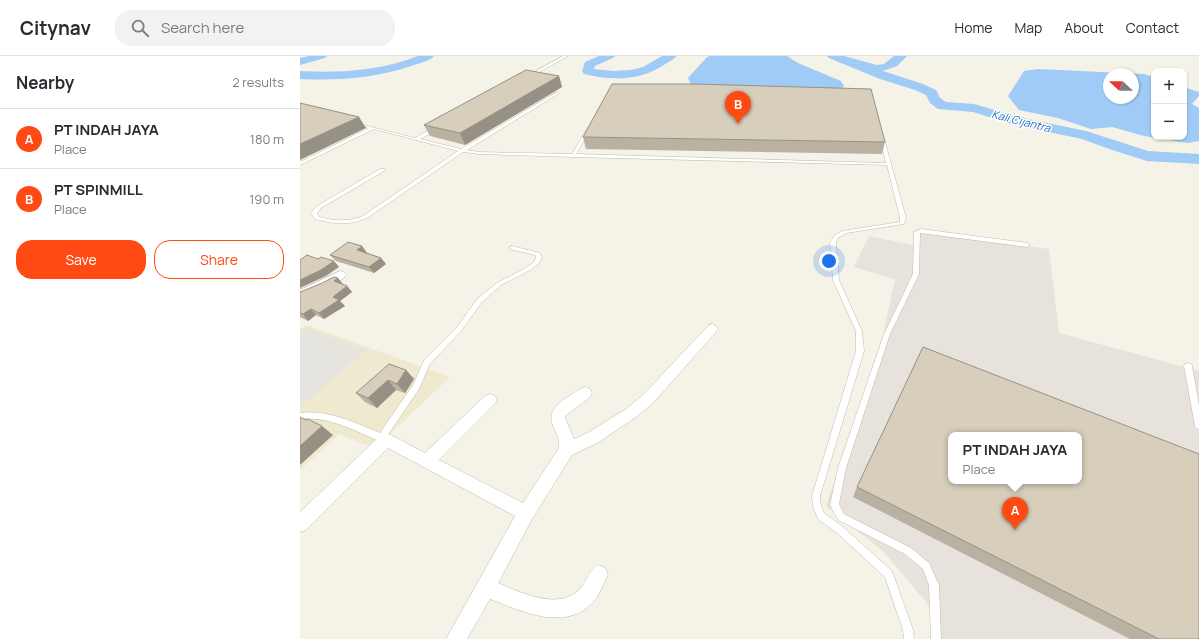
<!DOCTYPE html>
<meta charset="utf-8">
<style>
:root{--surface:#fff;--page:#f2f2f3;--text:#2b2b33;--muted:#7c7c81;--line:#e1e1e2;--accent:#ff4a14}
body{margin:0;font-family:Manrope,sans-serif;background:var(--page);color:var(--text)}
.controls{position:absolute;right:12px;top:12px;display:grid;overflow:hidden;border-radius:8px;box-shadow:0 1px 3px #0004}
.controls button{width:36px;height:36px;display:grid;place-items:center;padding:0;border:0;border-bottom:1px solid var(--line);background:var(--surface);color:var(--text);font:20px sans-serif}
.compass{position:absolute;left:803px;top:12px;width:36px;height:36px;border-radius:50%;background:var(--surface);box-shadow:0 1px 3px #0004;rotate:292deg}
.you{position:absolute;left:529px;top:205px;width:14px;height:14px;margin:-10px;border:3px solid #fff;border-radius:50%;background:#1a73e8;box-shadow:0 0 0 6px #1a73e833}
.badge{display:grid;place-items:center;width:26px;height:26px;border-radius:50%;background:var(--accent);color:#fff;font-size:13px;font-weight:700}
.pin{position:absolute;translate:-50% -33px;filter:drop-shadow(0 1px 2px #0008)}
.pin::after{content:'';position:absolute;top:21px;width:14px;height:12px;background:inherit;clip-path:polygon(0 0,100% 0,50% 100%)}
.popup{position:absolute;left:648px;top:376px;width:134px;height:52px;box-sizing:border-box;display:grid;place-content:center;border-radius:8px;background:var(--surface);filter:drop-shadow(0 1px 3px #0005);font-size:13px;white-space:nowrap;color:var(--muted)}
.popup b{font-size:15px;color:var(--text)}
.popup::after{content:'';position:absolute;left:50%;top:100%;margin-left:-8px;border:8px solid transparent;border-top-color:var(--surface)}
.list{margin:0;padding:0;list-style:none}
h2{display:flex;justify-content:space-between;align-items:center;height:52px;margin:0;padding:0 16px;font-size:17px}
h2 small{font-size:13px;font-weight:400;color:var(--muted)}
.list li{display:grid;grid-template-columns:26px 1fr auto;gap:12px;align-items:center;box-sizing:border-box;height:60px;padding:0 16px;border-top:1px solid var(--line)}
.list b{display:block;font-size:15px;white-space:nowrap}
.list p{margin:0;font-size:13px;white-space:nowrap;color:var(--muted)}
.list em{font-size:13px;font-style:normal;color:var(--muted)}
.actions{display:flex;gap:8px;padding:12px 16px}
.actions a{flex:1;padding:9px 0;border:1px solid var(--accent);border-radius:16px;text-align:center;font-size:14px;color:var(--accent)}
.actions .main{background:var(--accent);color:#fff}
.icon{flex:none;width:22px;height:22px;fill:none;stroke:currentColor;stroke-width:2;stroke-linecap:round;stroke-linejoin:round}
.map{position:relative;flex:none;width:899px;height:583px;overflow:hidden}
header{display:flex;align-items:center;gap:24px;box-sizing:border-box;height:56px;padding:0 20px;background:var(--surface);border-bottom:1px solid var(--line)}
header strong{font-size:19px}
nav{display:flex;gap:22px;margin-inline-start:auto;font-size:14px}
.search{width:280px;height:36px;background:var(--page);display:flex;align-items:center;gap:10px;box-sizing:border-box;padding:0 14px;border-radius:16px;color:var(--muted);font-size:15px}
main{display:flex}
aside{flex:1;background:var(--surface)}
.map>svg:first-child{display:block}
.industrial{fill:#e7e3dc;fill-rule:evenodd}
.education{fill:#efe9d0}
.parking{fill:#e6e4df}
.water{fill:#9fcbf6;fill-rule:evenodd}
.lines{fill:none;stroke-linecap:round;stroke-linejoin:round}
.river{fill:#9fcbf6;fill-rule:evenodd}
.service-casing{stroke:#c1bba9;stroke-width:1}
.minor-casing{stroke:#c1bba9;stroke-width:1}
.service{fill:#fff;fill-rule:evenodd}
.minor{fill:#fff;fill-rule:evenodd}
.wall{fill:#b9b2a2}
.shaded-wall{fill:#969184}
.building{fill:#d7cfbc;stroke:#969184;fill-rule:evenodd}
.labels{text-anchor:middle;stroke-width:3;stroke-linejoin:round;paint-order:stroke}
.far-water-label{font-size:11px;font-style:italic;fill:#2671bd;stroke:#fff}
</style>
<header>
<strong>Citynav</strong>
<div class="search"><svg class="icon" aria-label="search" viewBox="0 0 24 24"><circle cx="10" cy="10" r="6"/><path d="M15 15l6 6"/></svg>Search here</div>
<nav><a>Home</a><a>Map</a><a>About</a><a>Contact</a></nav>
</header>
<main>
<aside>
<h2>Nearby<small>2 results</small></h2>
<ul class="list">
<li><span class="badge">A</span><div><b>PT INDAH JAYA</b><p>Place</p></div><em>180 m</em></li>
<li><span class="badge">B</span><div><b>PT SPINMILL</b><p>Place</p></div><em>190 m</em></li>
</ul>
<div class="actions"><a class="main">Save</a><a>Share</a></div>
</aside>
<div class="map">
<svg width="899" height="583" viewBox="0 0 899 583">
<rect width="100%" height="100%" fill="#f5f2e7"/>
<path class="industrial" d="M 615,175 L 749,193 L 759,277 L 899,315 L 899,583 L 640,583 L 636,558 L 583,495 L 526,450 L 583,279 L 595,223 L 554,211 L 569,180 L 616,190 ZM 651,379 L 779,379 L 779,425 L 651,425 Z"/>
<path class="education" d="M 6,269 L 150,321 L 75,392 L 39,378 L 0,414 L 0,273 Z"/>
<path class="parking" d="M 5,272 L 67,294 L 0,351 L 0,275 Z"/>
<path class="water" d="M 410,0 L 487,0 L 498,7 L 541,25 L 544,30 L 541,34 L 394,34 L 388,22 L 407,1 Z
M 738,13 L 844,18 L 854,21 L 854,81 L 884,81 L 884,31 L 899,36 L 899,40 L 892,48 L 899,52 L 899,85 L 888,87 L 844,80 L 812,71 L 791,73 L 758,62 L 719,54 L 708,40 L 724,15 ZM 809,18 L 833,18 L 833,42 L 809,42 Z"/>
<g class="lines">
<path class="river" d="M 9,0 L 27,0 L 25,2 L 0,9 L 0,2 Z
M 118,0 L 134,0 C 130,5 120,7 114,9 C 77,22 39,25 0,23 L 0,15 C 40,17 80,15 118,0 Z
M 299,0 L 315,0 L 313,2 L 295,10 L 294,13 L 313,15 L 331,14 L 343,11 L 362,0 L 377,0 C 374,3 370,5 367,7 C 342,25 312,25 284,18 L 282,15 L 285,6 Z
M 527,0 L 544,0 L 577,9 L 584,8 L 594,0 L 607,0 L 597,10 L 583,15 L 623,28 L 636,34 L 640,42 L 646,46 L 674,48 L 718,61 L 786,75 L 848,95 L 899,98 L 899,108 L 847,105 L 812,94 L 782,83 L 715,69 L 673,56 L 638,53 L 630,47 L 626,39 L 615,34 L 580,23 L 529,2 Z"/>
<g class="service-casing">
<path id="service" d="M 263,0 L 268,0 L 230,21 L 227,20 Z
M 257,36 L 259,37 L 258,38 L 167,94 L 179,96 L 272,98 L 286,74 L 288,73 L 290,74 L 276,98 L 586,107 L 580,82 L 582,81 L 584,82 L 606,162 L 604,168 L 546,177 L 538,182 L 536,187 L 539,224 L 562,275 L 564,295 L 520,440 L 521,450 L 524,457 L 543,471 L 592,515 L 613,574 L 614,583 L 604,583 L 603,574 L 585,521 L 537,477 L 518,463 L 513,450 L 512,440 L 556,295 L 556,275 L 533,224 L 530,187 L 534,180 L 542,175 L 600,166 L 600,162 L 587,109 L 273,101 L 179,98 L 163,96 L 67,162 C 47,170 35,168 15,163 L 11,157 L 17,150 L 80,113 L 84,113 L 84,115 L 21,152 L 17,157 L 19,161 C 35,165 48,166 63,160 L 158,95 L 74,73 L 0,109 L 0,106 L 69,72 L 52,68 L 52,66 L 115,82 L 134,71 L 138,71 L 138,73 L 120,83 L 161,93 Z
M 621,173 L 727,187 L 730,189 L 727,191 L 620,177 L 619,218 L 590,278 L 546,412 L 539,448 L 544,458 L 611,492 L 629,507 L 639,529 L 641,583 L 631,583 L 629,529 L 623,513 L 605,498 L 538,464 L 530,449 L 538,412 L 584,278 L 613,218 L 614,176 Z
M 212,190 L 240,197 L 242,202 L 238,208 L 230,214 L 201,229 L 182,246 L 161,275 L 130,308 L 119,333 L 87,380 L 88,383 L 87,386 L 84,387 L 81,386 C 55,375 29,360 0,363 L 0,357 C 27,353 55,367 80,377 L 113,329 L 124,304 L 157,271 L 178,242 L 197,227 L 226,212 L 234,206 L 236,202 L 235,199 L 210,193 L 210,191 Z
M 888,307 L 891,308 L 892,310 L 899,349 L 899,373 L 896,372 L 895,370 L 884,310 L 885,308 Z"/>
</g>
<g class="minor-casing">
<path id="minor" d="M 40,215 L 44,216 L 46,219 L 44,222 L 25,233 L 0,243 L 0,234 Z
M 412,268 L 416,270 L 418,273 L 416,276 L 353,347 L 336,361 L 299,386 L 272,399 L 232,463 L 198,527 C 222,537 259,555 280,533 C 288,525 288,513 299,509 L 305,512 L 308,518 C 304,527 300,538 294,545 C 266,577 222,555 190,543 L 167,583 L 146,583 L 215,460 L 88,392 L 6,474 L 0,476 L 0,456 L 81,379 L 86,377 L 91,379 L 125,397 L 185,340 L 190,338 L 195,340 L 197,344 L 195,348 L 139,404 L 223,447 L 259,392 C 260,384 257,379 254,372 C 244,351 265,344 280,333 L 285,331 L 290,333 L 292,337 L 290,341 L 265,360 L 265,362 L 274,383 L 289,376 L 326,353 L 343,339 L 408,270 Z"/>
</g>
<use href="#service" class="service"/>
<use href="#minor" class="minor"/>
</g>
<path class="wall" d="M 259,20 L 262,31 L 165,89 L 130,80 L 124,69 Z
M 283,81 L 585,86 L 582,98 L 286,93 Z
M 62,190 L 67,197 L 81,202 L 86,208 L 74,217 L 36,205 L 30,199 Z
M 47,230 L 52,236 L 40,245 L 45,250 L 24,263 L 16,259 L 8,265 L 0,261 L 0,236 Z
M 106,314 L 114,323 L 105,337 L 96,334 L 77,352 L 65,346 L 56,337 Z
M 557,431 L 899,583 L 830,583 L 553,441 Z"/>
<path class="shaded-wall" d="M 259,20 L 262,31 L 165,89 L 160,77 Z
M 59,61 L 66,72 L 0,104 L 0,88 Z
M 62,190 L 67,197 L 57,194 Z
M 81,202 L 86,208 L 74,217 L 69,211 Z
M 34,205 L 39,211 L 26,220 L 0,232 L 0,224 Z
M 38,222 L 43,228 L 34,225 Z
M 47,230 L 52,236 L 40,245 L 45,250 L 24,263 L 19,257 L 33,241 Z
M 11,253 L 16,259 L 8,265 L 3,258 Z
M 106,314 L 114,323 L 105,337 L 97,328 Z
M 88,324 L 96,334 L 77,352 L 68,342 Z
M 22,370 L 33,379 L 0,409 L 0,390 Z"/>
<path class="building" d="M 226,14 L 259,20 L 160,77 L 124,69 Z
M 312,28 L 395,28 L 571,33 L 585,86 L 283,81 Z
M 0,47 L 59,61 L 0,88 Z
M 48,186 L 62,190 L 57,194 L 81,202 L 69,211 L 30,199 Z
M 7,199 L 18,203 L 21,201 L 34,205 L 21,214 L 0,224 L 0,204 Z
M 34,221 L 38,222 L 34,225 L 47,230 L 33,241 L 39,244 L 19,257 L 11,253 L 3,258 L 0,257 L 0,236 L 20,228 Z
M 623,291 L 899,398 L 899,583 L 859,583 L 557,431 ZM 651,379 L 779,379 L 779,425 L 651,425 Z
M 89,308 L 106,314 L 97,328 L 88,324 L 68,342 L 56,337 Z
M 0,361 L 6,364 L 8,363 L 22,370 L 0,390 Z"/>
<g class="labels">
<g class="far-water-label">
<text transform="translate(721 65) rotate(14)" y="4">Kali Cijantra</text>
</g>
</g>
</svg>
<div class="controls">
<button>+</button>
<button>−</button>
</div>
<svg class="compass" viewBox="-18 -18 36 36"><path d="M0-13l5 13h-10z" fill="#e53935"/><path d="M0 13l5-13h-10z" fill="#7c7c81"/></svg>
<div class="you"></div>
<div class="pin badge" style="left:715px;top:474px">A</div>
<div class="popup"><b>PT INDAH JAYA</b>Place</div>
<div class="pin badge" style="left:438px;top:68px">B</div>
</div>
</main>
